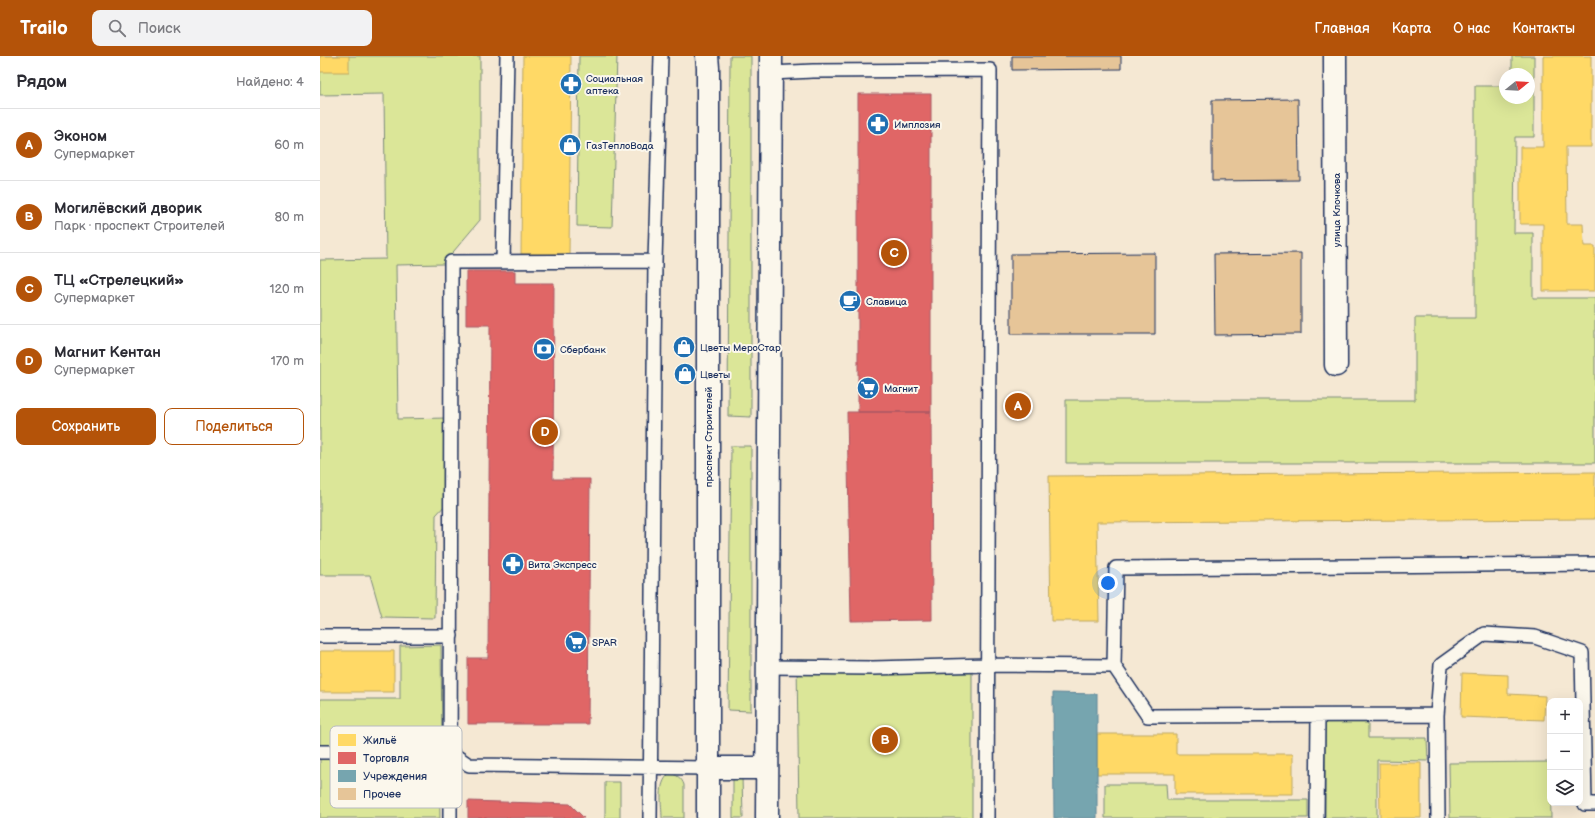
<!DOCTYPE html>
<html lang="ru">
<meta charset="utf-8">
<style>
:root{--surface:#fff;--page:#f2f2f3;--text:#2b2b33;--muted:#7c7c81;--line:#e1e1e2;--accent:#b45309}
body{margin:0;font-family:"Balsamiq Sans",sans-serif;background:var(--page);color:var(--text)}
.controls{position:absolute;right:12px;bottom:12px;display:grid;overflow:hidden;border-radius:8px;box-shadow:0 4px 16px #0002}
.controls button{width:36px;height:36px;display:grid;place-items:center;padding:0;border:0;border-bottom:1px solid var(--line);background:var(--surface);color:var(--text);font:20px sans-serif}
.compass{position:absolute;left:1179px;top:12px;width:36px;height:36px;border-radius:50%;background:var(--surface);box-shadow:0 4px 16px #0002;rotate:72deg}
.you{position:absolute;left:788px;top:527px;width:14px;height:14px;margin:-10px;border:3px solid #fff;border-radius:50%;background:#1a73e8;box-shadow:0 0 0 6px #1a73e833}
.badge{display:grid;place-items:center;width:26px;height:26px;border-radius:50%;background:var(--accent);color:#fff;font-size:13px;font-weight:700}
.pin{position:absolute;translate:-50% -50%;border:2px solid #fff;box-shadow:0 1px 4px #0006}
.list{margin:0;padding:0;list-style:none}
h2{display:flex;justify-content:space-between;align-items:center;height:52px;margin:0;padding:0 16px;font-size:17px}
h2 small{font-size:13px;font-weight:400;color:var(--muted)}
.list li{display:grid;grid-template-columns:26px 1fr auto;gap:12px;align-items:center;box-sizing:border-box;height:72px;padding:0 16px;border-top:1px solid var(--line)}
.list b{display:block;font-size:15px;white-space:nowrap}
.list p{margin:0;font-size:13px;white-space:nowrap;color:var(--muted)}
.list em{font-size:13px;font-style:normal;color:var(--muted)}
.actions{display:flex;gap:8px;padding:12px 16px}
.actions a{flex:1;padding:9px 0;border:1px solid var(--accent);border-radius:8px;text-align:center;font-size:14px;color:var(--accent)}
.actions .main{background:var(--accent);color:#fff}
.icon{flex:none;width:22px;height:22px;fill:none;stroke:currentColor;stroke-width:2;stroke-linecap:round;stroke-linejoin:round}
.map{position:relative;flex:none;width:1275px;height:762px;overflow:hidden}
header{display:flex;align-items:center;gap:24px;box-sizing:border-box;height:56px;padding:0 20px;background:var(--accent);color:#fff}
header strong{font-size:19px}
nav{display:flex;gap:22px;margin-inline-start:auto;font-size:14px}
.search{width:280px;height:36px;background:var(--page);display:flex;align-items:center;gap:10px;box-sizing:border-box;padding:0 14px;border-radius:8px;color:var(--muted);font-size:15px}
main{display:flex}
aside{flex:1;background:var(--surface)}
.map>svg:first-child{display:block}
.green{fill:#dbe698;stroke:#7b8a7b}
.homes{fill:#ffd966;stroke:#bba664}
.shops{fill:#e06666;stroke:#a55664}
.public{fill:#76a5af;stroke:#5b8297}
.building{fill:#e6c598;stroke:#1b2f5e}
.lines{fill:none;stroke-linecap:round;stroke-linejoin:round}
.lane-casing{stroke:#1b2f5e;stroke-width:16}
.street-casing{stroke:#1b2f5e;stroke-width:25}
.primary-casing{stroke:#1b2f5e;stroke-width:25}
.lane{stroke:#fbf7ec;stroke-width:13}
.street{stroke:#fbf7ec;stroke-width:22}
.primary{stroke:#fbf7ec;stroke-width:22}
.labels{text-anchor:middle;stroke-width:4;stroke-linejoin:round;paint-order:stroke}
.poi-label{font-size:10px;fill:#1b2f5e;stroke:#fbf7ec;text-anchor:start}
.street-label{font-size:10px;fill:#1b2f5e;stroke:#fbf7ec}
.key{fill:#fbf7ec;stroke:#b8bbc1;stroke-width:1}
.key-label{font-size:11px;fill:#1b2f5e}
</style>
<header>
<strong>Trailo</strong>
<div class="search"><svg class="icon" aria-label="search" viewBox="0 0 24 24"><circle cx="10" cy="10" r="6"/><path d="M15 15l6 6"/></svg>Поиск</div>
<nav><a>Главная</a><a>Карта</a><a>О нас</a><a>Контакты</a></nav>
</header>
<main>
<aside>
<h2>Рядом<small>Найдено: 4</small></h2>
<ul class="list">
<li><span class="badge">A</span><div><b>Эконом</b><p>Супермаркет</p></div><em>60 m</em></li>
<li><span class="badge">B</span><div><b>Могилёвский дворик</b><p>Парк · проспект Строителей</p></div><em>80 m</em></li>
<li><span class="badge">C</span><div><b>ТЦ «Стрелецкий»</b><p>Супермаркет</p></div><em>120 m</em></li>
<li><span class="badge">D</span><div><b>Магнит Кентан</b><p>Супермаркет</p></div><em>170 m</em></li>
</ul>
<div class="actions"><a class="main">Сохранить</a><a>Поделиться</a></div>
</aside>
<div class="map">
<svg width="1275" height="762" viewBox="0 0 1275 762">
<rect width="100%" height="100%" fill="#f5e8d3"/>
<filter id="ink" filterUnits="userSpaceOnUse"><feTurbulence type="fractalNoise" baseFrequency=".025" numOctaves="2"/><feDisplacementMap in="SourceGraphic" scale="8" xChannelSelector="R" yChannelSelector="G"/><feConvolveMatrix kernelMatrix="1 2 1 2 8 2 1 2 1" color-interpolation-filters="sRGB"/></filter>
<g filter="url(#ink)">
<path class="green" d="M 0,0 L 160,0 L 160,164 L 123,208 L 76,209 L 78,363 L 127,362 L 127,447 L 116,459 L 115,562 L 62,561 L 50,519 L 0,519 L 0,204 L 66,203 L 64,38 L 0,39 Z
M 259,0 L 297,0 L 292,171 L 257,170 Z
M 410,0 L 431,0 L 431,361 L 408,360 Z
M 1192,0 L 1214,0 L 1214,81 L 1195,81 L 1194,177 L 1213,177 L 1213,242 L 1275,242 L 1275,407 L 746,407 L 746,344 L 1095,344 L 1095,262 L 1155,262 L 1155,30 L 1185,30 L 1185,42 L 1209,42 L 1209,18 L 1192,18 Z
M 411,390 L 431,390 L 431,655 L 408,654 Z
M 121,589 L 122,688 L 0,689 L 0,643 L 80,643 L 80,590 Z
M 477,604 L 652,606 L 652,762 L 479,762 Z
M 1005,664 L 1048,665 L 1048,682 L 1107,682 L 1108,705 L 1057,704 L 1057,762 L 1005,762 Z
M 0,702 L 119,702 L 120,762 L 0,762 Z
M 1230,706 L 1231,762 L 1130,762 L 1129,707 Z
M 349,718 C 356,718 362,722 364,729 L 364,762 L 342,762 C 342,748 337,728 349,718 Z
M 413,720 L 422,720 L 423,762 L 413,762 Z
M 285,726 L 300,726 L 300,762 L 285,762 Z
M 785,728 L 846,728 L 847,744 L 988,744 L 988,762 L 785,762 Z"/>
<path class="homes" d="M 0,0 L 29,0 L 29,16 L 0,16 Z
M 203,0 L 251,0 L 249,199 L 201,198 Z
M 1223,0 L 1271,0 L 1271,91 L 1246,91 L 1247,168 L 1263,168 L 1264,190 L 1275,190 L 1275,235 L 1223,235 L 1223,168 L 1200,168 L 1200,91 L 1223,91 Z
M 1275,416 L 1275,463 L 777,466 L 779,565 L 731,565 L 729,420 Z
M 0,595 L 74,595 L 74,636 L 0,636 Z
M 1142,617 L 1188,619 L 1188,638 L 1225,640 L 1224,664 L 1141,661 Z
M 777,678 L 856,678 L 856,698 L 973,698 L 973,738 L 855,738 L 855,718 L 777,718 Z
M 1059,707 L 1101,707 L 1101,762 L 1060,762 Z"/>
<path class="shops" d="M 538,38 L 611,38 L 611,356 L 538,356 Z
M 146,215 L 195,215 L 195,227 L 234,227 L 233,423 L 270,423 L 268,668 L 148,668 L 148,602 L 168,602 L 170,269 L 146,269 Z
M 527,356 L 611,356 L 612,564 L 531,565 Z
M 148,745 L 250,748 L 264,762 L 148,762 Z"/>
<path class="public" d="M 733,637 L 777,638 L 777,762 L 734,762 Z"/>
<path class="building" d="M 692,0 L 801,0 L 801,13 L 692,14 Z
M 978,43 L 979,124 L 892,125 L 892,44 Z
M 835,197 L 835,278 L 691,278 L 691,198 Z
M 981,197 L 981,278 L 895,279 L 894,198 Z"/>
<g class="lines">
<g class="lane-casing">
<path id="lane" d="M 451,17 L 493,15 L 670,14 L 667,762
M 183,206 L 187,0
M 0,580 L 131,580
M 794,610 L 828,660 L 1117,659 L 1121,609 L 1164,578 L 1215,581 L 1262,597 L 1265,748 L 1275,748
M 448,611 L 553,612 L 667,609 L 794,610 L 796,512 L 1275,508
M 1117,659 L 1118,762
M 0,696 L 130,696 L 149,709 L 387,712
M 130,762 L 131,206 L 335,205
M 330,762 L 335,205 L 341,0
M 997,762 L 998,660"/>
</g>
<g class="street-casing">
<path id="street" d="M 1015,0 L 1016,309"/>
</g>
<g class="primary-casing">
<path id="primary" d="M 387,0 L 388,12 L 388,762
M 387,712 L 447,712
M 447,762 L 451,0"/>
</g>
<use href="#lane" class="lane"/>
<use href="#street" class="street"/>
<use href="#primary" class="primary"/>
</g>
</g>
<defs>
<g id="pharmacy-disc" transform="scale(1.15)"><circle r="9.5" fill="#1f6fb2" stroke="#fbf7ec"/><path d="M-2-6h4v4h4v4h-4v4h-4v-4h-4v-4h4Z" fill="#fff"/></g>
<g id="shop-disc" transform="scale(1.15)"><circle r="9.5" fill="#1f6fb2" stroke="#fbf7ec"/><path d="M-5-2.5h2.3a2.7 3.5 0 0 1 5.4 0H5L5.5 6h-11ZM-1.5-2.5h3a1.5 2.3 0 0 0-3 0Z" fill="#fff"/></g>
<g id="cafe-disc" transform="scale(1.15)"><circle r="9.5" fill="#1f6fb2" stroke="#fbf7ec"/><path d="M-5.5-4.5H6V0H3Q3 3.5 0 3.5H-2.5Q-5.5 3.5-5.5 0ZM3-3.2v2h1.7v-2ZM-6 4.5H4V6H-6Z" fill="#fff"/></g>
<g id="bank-disc" transform="scale(1.15)"><circle r="9.5" fill="#1f6fb2" stroke="#fbf7ec"/><path d="M-6-4H6V4H-6ZM0-2.3a2.3 2.3 0 1 0 0 4.6a2.3 2.3 0 1 0 0-4.6Z" fill="#fff"/></g>
<g id="supermarket-disc" transform="scale(1.15)"><circle r="9.5" fill="#1f6fb2" stroke="#fbf7ec"/><path d="M-6-5.5h2.5l.6 2H6L4.5 2H-2.5L-4.4-4H-6ZM-1.5 3.2a1.3 1.3 0 1 0 .1 0ZM3 3.2a1.3 1.3 0 1 0 .1 0Z" fill="#fff"/></g>
</defs>
<g fill-rule="evenodd">
<use href="#pharmacy-disc" x="251" y="28"/>
<use href="#pharmacy-disc" x="558" y="68"/>
<use href="#shop-disc" x="250" y="89"/>
<use href="#cafe-disc" x="530" y="245"/>
<use href="#shop-disc" x="364" y="291"/>
<use href="#bank-disc" x="224" y="293"/>
<use href="#shop-disc" x="365" y="318"/>
<use href="#supermarket-disc" x="548" y="332"/>
<use href="#pharmacy-disc" x="193" y="508"/>
<use href="#supermarket-disc" x="256" y="586"/>
</g>
<g class="labels">
<g class="poi-label">
<text x="266" y="26">Социальная<tspan x="266" dy="12">аптека</tspan></text>
<text x="574" y="72">Имплозия</text>
<text x="266" y="93">ГазТеплоВода</text>
<text x="546" y="249">Славица</text>
<text x="380" y="295">Цветы МероСтар</text>
<text x="240" y="297">Сбербанк</text>
<text x="380" y="322">Цветы</text>
<text x="564" y="336">Магнит</text>
<text x="208" y="512">Вита Экспресс</text>
<text x="272" y="590">SPAR</text>
</g>
<g class="street-label">
<text transform="translate(1016 154) rotate(-90)" y="4">улица Клочкова</text>
<text transform="translate(388 381) rotate(-90)" y="4">проспект Строителей</text>
</g>
</g>
<rect x="10" y="670" width="132" height="82" rx="6" class="key"/>
<rect x="18" y="678" width="18" height="12" fill="#ffd966"/>
<rect x="18" y="696" width="18" height="12" fill="#e06666"/>
<rect x="18" y="714" width="18" height="12" fill="#76a5af"/>
<rect x="18" y="732" width="18" height="12" fill="#e6c598"/>
<g class="key-label">
<text x="43" y="688">Жильё</text>
<text x="43" y="706">Торговля</text>
<text x="43" y="724">Учреждения</text>
<text x="43" y="742">Прочее</text>
</g>
</svg>
<div class="controls">
<button>+</button>
<button>−</button>
<button><svg class="icon" aria-label="layers" viewBox="0 0 24 24"><path d="M12 4l9 5-9 5-9-5zM3 14l9 5 9-5"/></svg></button>
</div>
<svg class="compass" viewBox="-18 -18 36 36"><path d="M0-13l5 13h-10z" fill="#e53935"/><path d="M0 13l5-13h-10z" fill="#7c7c81"/></svg>
<div class="you"></div>
<div class="pin badge" style="left:698px;top:350px">A</div>
<div class="pin badge" style="left:565px;top:684px">B</div>
<div class="pin badge" style="left:574px;top:197px">C</div>
<div class="pin badge" style="left:225px;top:376px">D</div>
</div>
</main>
